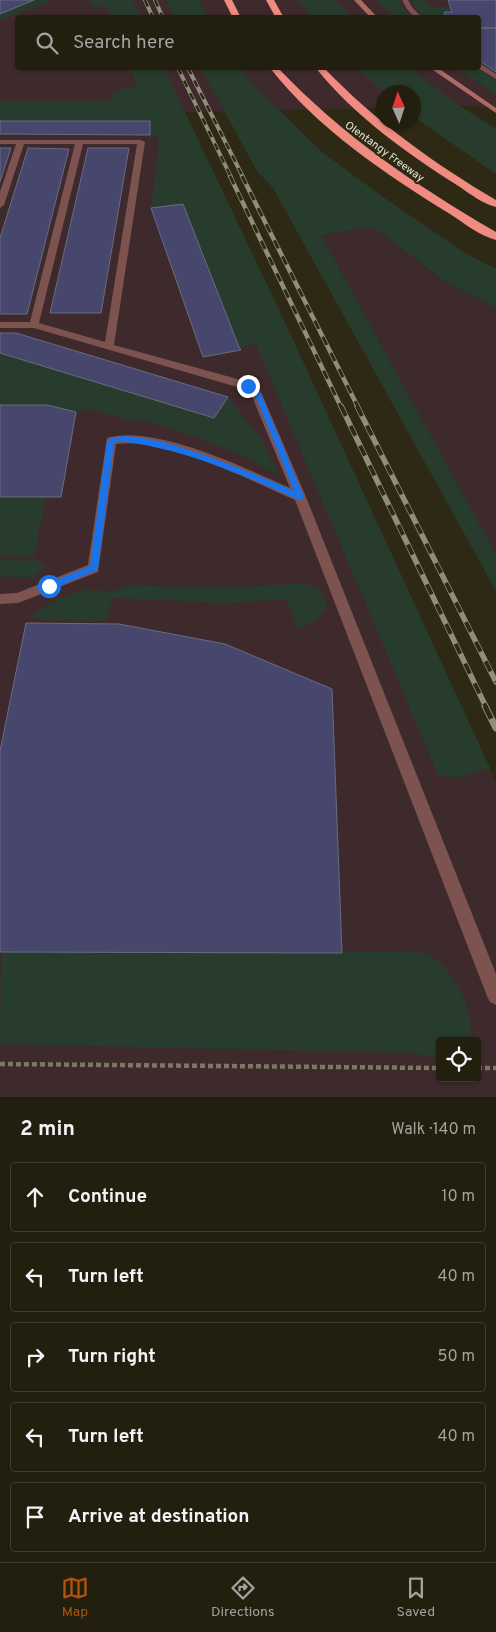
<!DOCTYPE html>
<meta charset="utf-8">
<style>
:root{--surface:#221f0f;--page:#2a2718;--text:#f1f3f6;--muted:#a2a29e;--line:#3f3d2f;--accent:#b45309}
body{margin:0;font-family:Overpass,sans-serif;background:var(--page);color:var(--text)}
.controls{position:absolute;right:15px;bottom:15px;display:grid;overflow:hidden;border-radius:5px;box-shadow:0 1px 4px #0004}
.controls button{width:45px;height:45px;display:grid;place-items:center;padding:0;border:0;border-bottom:1px solid var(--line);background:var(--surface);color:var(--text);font:25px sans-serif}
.compass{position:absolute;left:376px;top:85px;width:45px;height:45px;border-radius:50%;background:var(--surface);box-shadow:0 1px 4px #0004;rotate:357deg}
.stop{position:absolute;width:15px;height:15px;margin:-11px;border:4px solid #1a73e8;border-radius:50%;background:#fff}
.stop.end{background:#1a73e8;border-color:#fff;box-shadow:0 1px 5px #0008}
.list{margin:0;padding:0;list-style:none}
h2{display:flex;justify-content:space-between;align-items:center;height:65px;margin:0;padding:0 20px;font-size:21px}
h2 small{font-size:16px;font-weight:400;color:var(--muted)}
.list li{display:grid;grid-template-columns:32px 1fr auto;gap:15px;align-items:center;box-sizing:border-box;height:70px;margin:0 10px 10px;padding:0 10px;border:1px solid var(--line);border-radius:5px}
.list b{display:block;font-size:19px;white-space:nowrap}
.list em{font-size:16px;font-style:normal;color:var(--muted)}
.icon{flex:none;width:28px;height:28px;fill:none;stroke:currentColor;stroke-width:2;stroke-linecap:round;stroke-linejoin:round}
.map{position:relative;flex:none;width:496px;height:1097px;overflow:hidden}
.search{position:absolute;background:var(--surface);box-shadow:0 1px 4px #0004;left:15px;right:15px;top:15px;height:55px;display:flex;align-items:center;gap:12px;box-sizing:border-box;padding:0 18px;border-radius:5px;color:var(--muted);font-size:19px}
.sheet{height:465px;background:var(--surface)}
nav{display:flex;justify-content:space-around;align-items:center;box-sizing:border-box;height:70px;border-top:1px solid var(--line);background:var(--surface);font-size:14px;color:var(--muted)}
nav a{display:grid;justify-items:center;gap:2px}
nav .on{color:var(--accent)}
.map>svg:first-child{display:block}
.commercial{fill:#3e2a2c;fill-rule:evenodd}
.education{fill:#3e2a2d;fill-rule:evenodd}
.green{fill:#273c2c}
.building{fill:#47466d;stroke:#6b6b81}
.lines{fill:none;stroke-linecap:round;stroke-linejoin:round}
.path{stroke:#7a7765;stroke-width:4.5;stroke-dasharray:5 3;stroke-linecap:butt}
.lane{fill:#7d534f;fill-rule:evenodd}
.secondary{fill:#ab6a63;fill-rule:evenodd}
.highway{fill:#f08b81;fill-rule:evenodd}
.rail-far3-casing{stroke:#908d7c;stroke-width:4}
.rail-far2-casing{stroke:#908d7c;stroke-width:4.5}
.rail-far1-casing{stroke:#908d7c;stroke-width:5.5}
.rail-casing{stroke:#908d7c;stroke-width:7}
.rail-far3{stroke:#2d2914;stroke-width:2.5;stroke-dasharray:7;stroke-linecap:butt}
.rail-far2{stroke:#2d2914;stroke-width:3;stroke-dasharray:9;stroke-linecap:butt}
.rail-far1{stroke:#2d2914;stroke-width:4;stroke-dasharray:11;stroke-linecap:butt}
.rail{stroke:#2d2914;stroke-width:5;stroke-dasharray:14;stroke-linecap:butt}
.route{fill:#1a73e8}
.labels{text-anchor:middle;stroke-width:4.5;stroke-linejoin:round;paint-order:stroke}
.far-street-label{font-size:11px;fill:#e4e1d4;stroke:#2d2914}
</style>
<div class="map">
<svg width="496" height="1097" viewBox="0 0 496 1097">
<rect width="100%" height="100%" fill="#2d2914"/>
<path class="commercial" d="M 156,112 L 282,316 L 496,782 L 496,1097 L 0,1097 L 0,113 ZM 440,1041 L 477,1041 L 477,1078 L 440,1078 Z
M 373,227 L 447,283 L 496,308 L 496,554 L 321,235 Z"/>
<path class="education" d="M 0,0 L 496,0 L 496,111 L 489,107 L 460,106 L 414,92 L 384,92 L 383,108 L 199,112 L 0,113 ZM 18,18 L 478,18 L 478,68 L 18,68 Z"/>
<path class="green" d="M 34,0 L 46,0 L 49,2 L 0,20 L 0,14 Z
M 89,0 L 133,0 L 141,17 L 112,17 L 108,6 L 93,7 Z
M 166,0 L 199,0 L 208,17 L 175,17 Z
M 298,0 L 335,0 L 351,17 L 311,17 Z
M 377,0 L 399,0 L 404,9 L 413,17 L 395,17 Z
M 412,0 L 425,0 L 429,7 L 450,7 L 452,12 L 446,17 C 431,17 416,18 412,0 Z
M 131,68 L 164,68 L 282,316 L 490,768 L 458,778 L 438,775 L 256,344 L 239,347 L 183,204 L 151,208 L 159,143 L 156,135 L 150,135 L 150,121 L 0,121 L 0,101 L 110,101 L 112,94 L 125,88 L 138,87 Z
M 201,68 L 239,68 L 258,89 L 322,152 L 383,197 L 465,253 L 496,269 L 496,308 L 447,283 L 373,227 L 321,235 L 496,554 L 496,591 L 273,188 L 257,171 Z
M 356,68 L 409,68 L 460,106 L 496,129 L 496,174 L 414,117 L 414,92 L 384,92 Z
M 457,68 L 478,68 L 496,81 L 496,95 Z
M 0,353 L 214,418 L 228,397 L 261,439 L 279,476 L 243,456 L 205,440 L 154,423 L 121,418 L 93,410 L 85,409 L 76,412 L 47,405 L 0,405 Z
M 0,497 L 46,497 L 34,557 L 0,556 Z
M 0,560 L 41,561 L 41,565 L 46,565 L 34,577 L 0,577 Z
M 303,583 L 318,588 L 327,604 C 322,618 311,623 298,630 L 287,599 L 225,603 L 113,598 L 106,621 L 41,620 L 41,618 L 29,618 C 39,610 49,604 60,598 C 67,595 73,596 79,590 L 117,591 L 126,585 L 226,588 Z
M 1,952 L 413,952 C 418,953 425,953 429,955 C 450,963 469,1004 471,1025 C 471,1030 470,1036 470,1041 L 440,1041 L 440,1058 L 409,1053 L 0,1044 Z"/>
<path class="building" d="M 0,0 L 34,0 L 0,14 Z
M 448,0 L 496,0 L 496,28 L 478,28 L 478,18 L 446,18 L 444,12 L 452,12 Z
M 478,28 L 496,28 L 496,72 L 478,60 L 480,59 L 478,57 Z
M 0,121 L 150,121 L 150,135 L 0,134 Z
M 0,148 L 11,148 L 0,182 Z
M 28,148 L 69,149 L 27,314 L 0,314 L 0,238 Z
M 88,148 L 129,148 L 101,313 L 50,313 Z
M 183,204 L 239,347 L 241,350 L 203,357 L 151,208 Z
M 0,333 L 16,333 L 228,397 L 214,418 L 0,353 Z
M 0,405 L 47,405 L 76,412 L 61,497 L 0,497 Z
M 26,623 L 119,624 L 225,644 L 332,689 L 342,953 L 0,952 L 0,751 Z"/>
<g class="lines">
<path class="path" d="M 0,1064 L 440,1068
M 477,1068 L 496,1068"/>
<path class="lane" d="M 402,0 L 408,0 L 412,7 L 422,18 L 415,18 L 407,9 Z
M 478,62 L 496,74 L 496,79 L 478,68 Z
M 0,140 L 141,140 L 145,142 L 114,345 L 252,383 L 261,392 L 306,497 L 496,974 L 496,1005 L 490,1002 L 487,996 L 295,500 C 250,480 165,437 116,444 L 98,572 L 18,603 L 0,604 L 0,594 L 17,593 L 88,565 L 107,438 C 154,424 245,468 290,488 L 251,394 L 244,389 L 34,328 L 0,328 L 0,322 L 30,322 L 75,144 L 24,144 L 4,205 L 0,208 L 0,192 L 16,144 L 0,144 ZM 83,144 L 137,144 L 105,342 L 39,323 Z"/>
<path class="secondary" d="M 354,0 L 361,0 L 378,18 L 371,18 Z
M 430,68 L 438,68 L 496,108 L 496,113 Z"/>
<path class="highway" d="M 224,0 L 232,0 L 241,18 L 233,18 Z
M 266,0 L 274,0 L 284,18 L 276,18 Z
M 270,68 L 278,68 C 343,136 415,185 496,232 L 496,240 C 480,236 464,223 450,214 C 385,174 317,128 270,68 Z
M 316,68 L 324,68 C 375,121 433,163 496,200 L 496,207 C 483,204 470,194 460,187 C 408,154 354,116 316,68 Z"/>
<g class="rail-far3-casing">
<path id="rail-far3" d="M 145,0 L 153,18
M 155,0 L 163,18
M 178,68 L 231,177
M 188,68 L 243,177"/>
</g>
<g class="rail-far2-casing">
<path id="rail-far2" d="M 230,176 L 341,407
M 242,176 L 358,407"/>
</g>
<g class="rail-far1-casing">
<path id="rail-far1" d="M 341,406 L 486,707
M 357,406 L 496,682"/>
</g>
<g class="rail-casing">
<path id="rail" d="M 485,706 L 496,728"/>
</g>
<use href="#rail-far3" class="rail-far3"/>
<use href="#rail-far2" class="rail-far2"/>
<use href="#rail-far1" class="rail-far1"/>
<use href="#rail" class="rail"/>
</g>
<path class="route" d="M 246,384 L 250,384 L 260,392 L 304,497 L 303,499 L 297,499 C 238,473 182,448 118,441 L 114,443 L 98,568 L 97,570 L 52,589 L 46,589 L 46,584 L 90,566 L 107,441 C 131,419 264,478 294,491 L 254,393 L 246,387 Z"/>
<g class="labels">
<g class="far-street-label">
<text transform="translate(385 151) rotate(36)" y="4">Olentangy Freeway</text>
</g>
</g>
</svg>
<div class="controls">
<button><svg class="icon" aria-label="locate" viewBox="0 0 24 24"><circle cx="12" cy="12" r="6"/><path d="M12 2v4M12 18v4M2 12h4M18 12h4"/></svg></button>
</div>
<svg class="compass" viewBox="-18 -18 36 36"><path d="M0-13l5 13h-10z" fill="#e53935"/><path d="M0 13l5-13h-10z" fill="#a2a29e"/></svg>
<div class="stop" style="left:49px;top:586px"></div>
<div class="stop end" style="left:248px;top:386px"></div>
<div class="search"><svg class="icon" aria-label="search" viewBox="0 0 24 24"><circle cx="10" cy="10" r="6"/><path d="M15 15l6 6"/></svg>Search here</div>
</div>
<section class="sheet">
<h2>2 min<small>Walk · 140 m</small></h2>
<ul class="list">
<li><svg class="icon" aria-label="ahead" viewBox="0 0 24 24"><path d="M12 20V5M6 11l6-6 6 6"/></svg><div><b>Continue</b></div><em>10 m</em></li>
<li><svg class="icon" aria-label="left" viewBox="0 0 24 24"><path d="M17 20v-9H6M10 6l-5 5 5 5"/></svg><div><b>Turn left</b></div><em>40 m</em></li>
<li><svg class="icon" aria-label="right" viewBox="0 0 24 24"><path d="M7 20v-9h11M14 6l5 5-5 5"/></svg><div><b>Turn right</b></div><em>50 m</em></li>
<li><svg class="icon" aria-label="left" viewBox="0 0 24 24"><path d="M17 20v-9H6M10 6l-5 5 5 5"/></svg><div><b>Turn left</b></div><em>40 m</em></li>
<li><svg class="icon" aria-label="arrive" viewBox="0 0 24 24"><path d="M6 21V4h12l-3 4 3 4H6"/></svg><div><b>Arrive at destination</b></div></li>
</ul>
</section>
<nav>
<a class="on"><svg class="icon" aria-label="map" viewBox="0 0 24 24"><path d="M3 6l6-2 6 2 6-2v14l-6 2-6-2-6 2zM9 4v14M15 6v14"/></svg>Map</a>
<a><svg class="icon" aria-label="directions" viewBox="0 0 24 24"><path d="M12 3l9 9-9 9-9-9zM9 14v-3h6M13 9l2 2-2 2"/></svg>Directions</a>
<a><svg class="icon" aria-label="saved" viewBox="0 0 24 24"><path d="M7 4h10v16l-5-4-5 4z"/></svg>Saved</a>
</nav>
